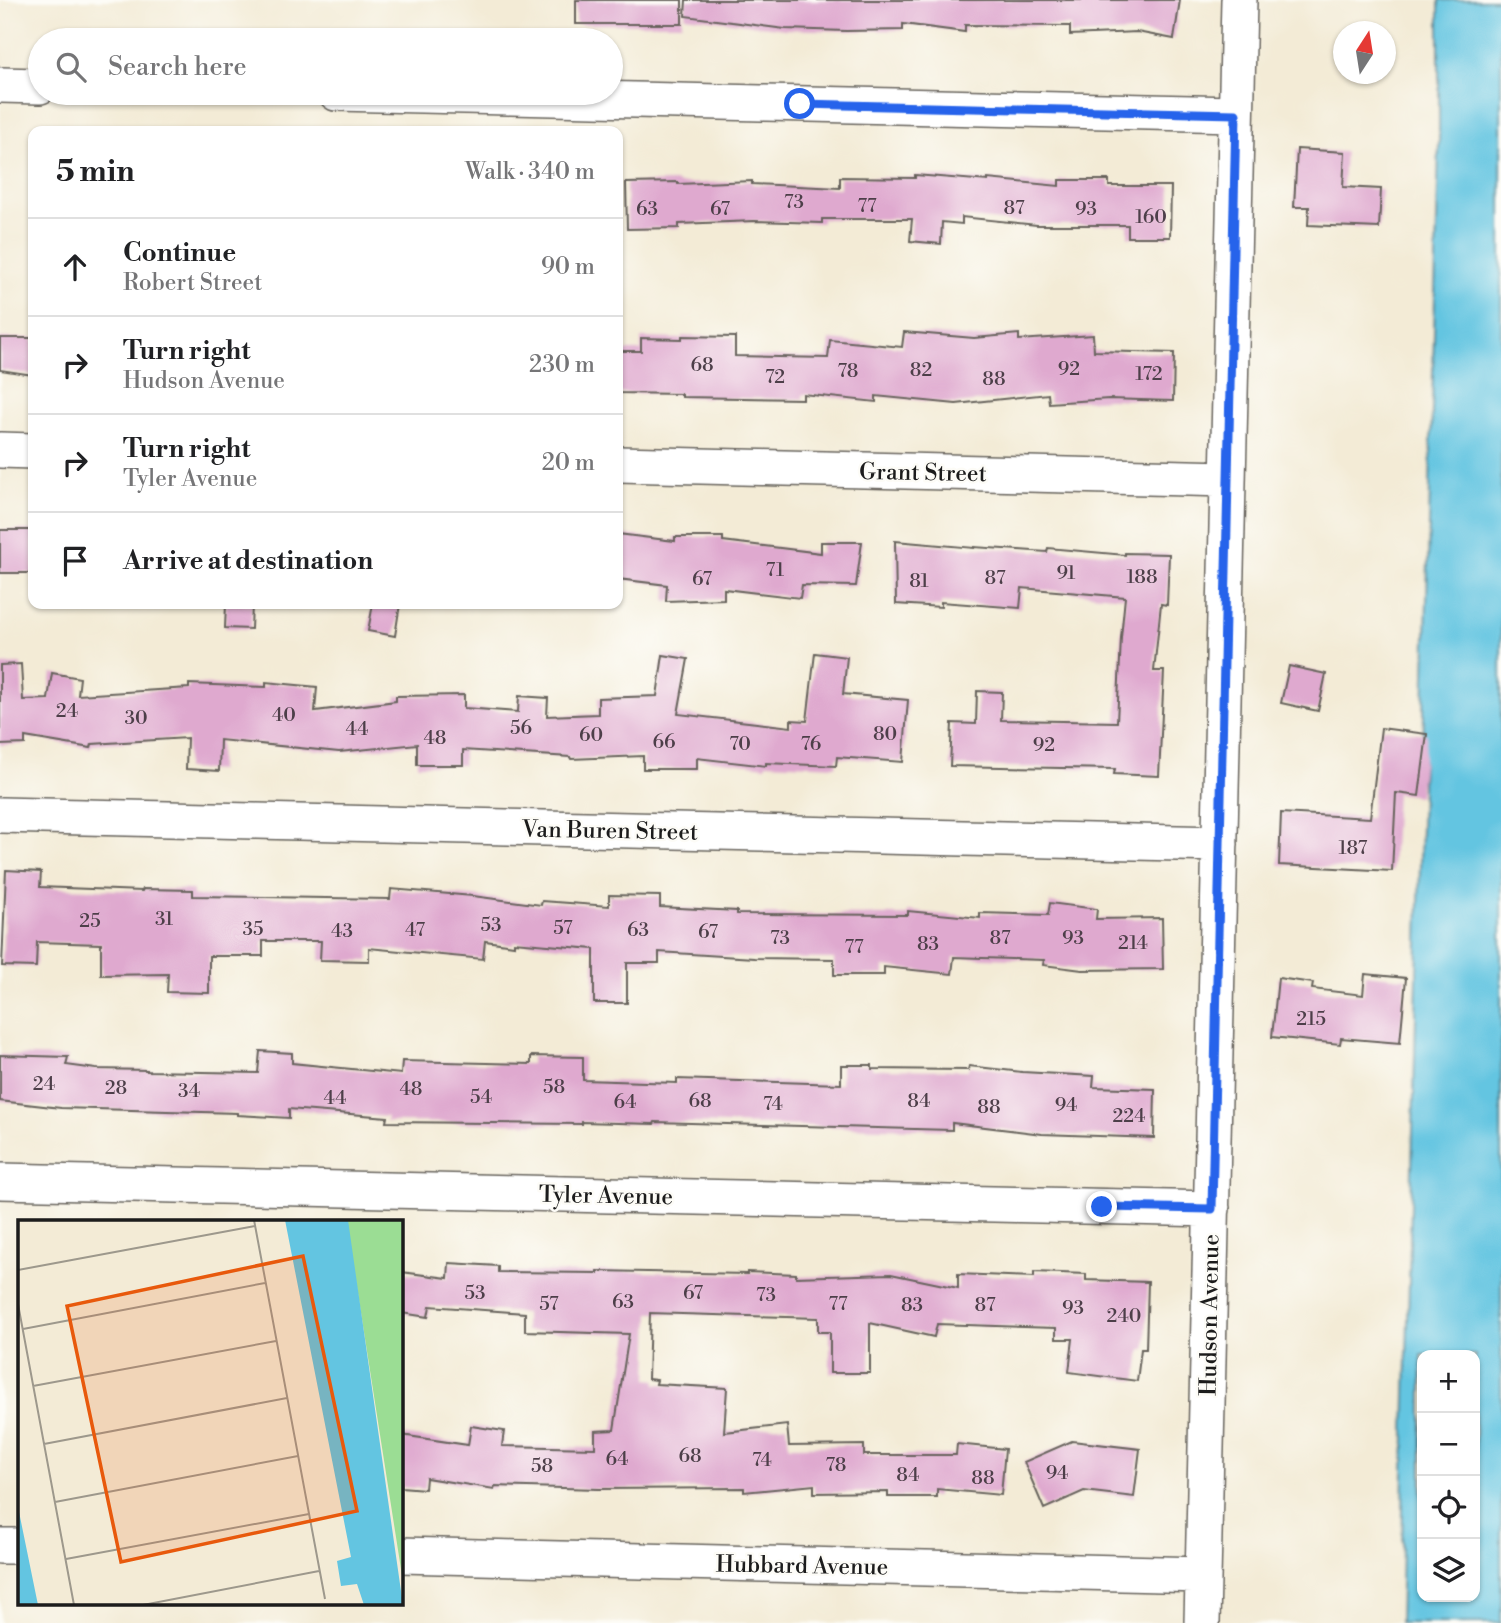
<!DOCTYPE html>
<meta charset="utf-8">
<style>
:root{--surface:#fff;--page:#f2f2f2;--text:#202124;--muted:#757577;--line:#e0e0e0}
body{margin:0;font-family:"Libre Bodoni",serif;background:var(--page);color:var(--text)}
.controls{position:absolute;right:21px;bottom:21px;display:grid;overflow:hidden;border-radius:14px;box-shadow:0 2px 5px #0004}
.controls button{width:63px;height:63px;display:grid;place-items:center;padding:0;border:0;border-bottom:2px solid var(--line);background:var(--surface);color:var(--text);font:35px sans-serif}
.compass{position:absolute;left:1333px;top:21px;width:63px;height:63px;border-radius:50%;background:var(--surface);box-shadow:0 2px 5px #0004;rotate:12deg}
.stop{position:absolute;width:21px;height:21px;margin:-16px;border:5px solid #2563eb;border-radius:50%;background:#fff}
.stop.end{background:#2563eb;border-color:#fff;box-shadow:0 2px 7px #0008}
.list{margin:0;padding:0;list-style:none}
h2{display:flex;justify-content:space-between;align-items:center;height:91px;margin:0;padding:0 28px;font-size:30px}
h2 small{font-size:23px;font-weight:400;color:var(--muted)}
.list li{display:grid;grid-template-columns:46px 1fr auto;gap:21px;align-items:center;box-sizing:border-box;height:98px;padding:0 28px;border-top:2px solid var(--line)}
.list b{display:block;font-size:26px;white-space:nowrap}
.list p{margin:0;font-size:23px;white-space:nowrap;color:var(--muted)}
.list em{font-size:23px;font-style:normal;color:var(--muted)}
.icon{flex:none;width:38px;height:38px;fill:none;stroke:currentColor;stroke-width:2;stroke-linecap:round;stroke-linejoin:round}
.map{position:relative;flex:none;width:1501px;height:1623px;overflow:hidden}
.search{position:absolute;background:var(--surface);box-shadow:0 2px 5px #0004;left:28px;top:28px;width:595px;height:77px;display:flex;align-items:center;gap:18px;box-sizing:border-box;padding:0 24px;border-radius:38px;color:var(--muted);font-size:26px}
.panel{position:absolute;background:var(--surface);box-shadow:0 2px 5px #0004;left:28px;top:126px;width:595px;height:483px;border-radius:14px}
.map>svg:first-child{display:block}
.water{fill:#63c5e1;stroke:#40707e;stroke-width:2;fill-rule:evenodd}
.building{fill:#dfa9cf}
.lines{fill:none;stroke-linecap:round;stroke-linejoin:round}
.street-casing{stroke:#67645d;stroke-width:38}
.street{stroke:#fff;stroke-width:35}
.route{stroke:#2563eb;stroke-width:9}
.labels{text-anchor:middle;stroke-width:5;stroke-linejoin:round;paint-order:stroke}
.number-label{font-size:19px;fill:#4d3f49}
.street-label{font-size:23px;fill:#1c1c1c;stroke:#fdfcf7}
.inset-road{fill:none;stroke:#9d988c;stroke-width:2}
.view{fill:#e8590c;fill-opacity:0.15;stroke:#e8590c;stroke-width:3.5}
.inset-edge{fill:none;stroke:#1c1c1c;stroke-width:3.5}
</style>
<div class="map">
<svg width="1501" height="1623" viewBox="0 0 1501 1623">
<rect width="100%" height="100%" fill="#fdfcf7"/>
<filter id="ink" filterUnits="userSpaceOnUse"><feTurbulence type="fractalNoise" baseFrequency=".0143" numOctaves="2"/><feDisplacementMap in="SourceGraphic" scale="14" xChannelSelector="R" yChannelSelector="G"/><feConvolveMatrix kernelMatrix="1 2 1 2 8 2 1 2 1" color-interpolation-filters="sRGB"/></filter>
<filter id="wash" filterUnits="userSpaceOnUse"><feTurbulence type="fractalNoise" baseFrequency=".00686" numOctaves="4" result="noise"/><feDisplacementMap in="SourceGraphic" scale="28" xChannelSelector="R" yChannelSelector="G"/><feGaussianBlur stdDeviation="1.57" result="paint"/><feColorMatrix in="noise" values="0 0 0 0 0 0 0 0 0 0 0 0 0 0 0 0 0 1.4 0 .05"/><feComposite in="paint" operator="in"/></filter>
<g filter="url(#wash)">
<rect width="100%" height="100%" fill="#f3ebd6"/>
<path class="water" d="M 1439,0 L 1501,0 L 1501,1623 L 1400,1623 L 1439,144 ZM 1422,1355 L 1475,1355 L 1475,1597 L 1422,1597 Z"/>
<g id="blocks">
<path class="building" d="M 576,0 L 682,0 L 682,24 L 576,24 Z
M 686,0 L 1180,0 L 1174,39 L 1137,32 L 1070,35 L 1070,26 L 965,25 L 965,32 L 903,24 L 903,30 L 846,31 L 785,29 L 685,16 Z
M 1297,149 L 1345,152 L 1343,187 L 1381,189 L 1379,228 L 1308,225 L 1309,207 L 1294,207 Z
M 915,175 L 988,181 L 988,179 L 1059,186 L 1059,180 L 1109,180 L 1109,186 L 1171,186 L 1170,237 L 1128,237 L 1128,225 L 1037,225 L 962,217 L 962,224 L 942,222 L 941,244 L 910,241 L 912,219 L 822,219 L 822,223 L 754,221 L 679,224 L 679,228 L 627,229 L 626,183 L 678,182 L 678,184 L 752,181 L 752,184 L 840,188 L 840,177 L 915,178 Z
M 904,332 L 974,338 L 1019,334 L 1019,340 L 1093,335 L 1094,351 L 1174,353 L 1173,401 L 1109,399 L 1049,403 L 1048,394 L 956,404 L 876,396 L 876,402 L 803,394 L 803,399 L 682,397 L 682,394 L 618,393 L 618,351 L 641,351 L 641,338 L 682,339 L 682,336 L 735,337 L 735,356 L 828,358 L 830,340 L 902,347 Z
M 0,338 L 33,338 L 33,375 L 0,370 Z
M 0,530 L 33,530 L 33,573 L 0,573 Z
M 618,534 L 675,541 L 675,537 L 723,537 L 723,541 L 821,553 L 821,542 L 862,542 L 856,586 L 802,585 L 800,598 L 724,589 L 724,599 L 666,601 L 667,585 L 618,579 Z
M 895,541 L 974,548 L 974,547 L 1047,552 L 1048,548 L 1125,555 L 1125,553 L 1169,554 L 1167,605 L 1161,604 L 1154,671 L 1164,671 L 1159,776 L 1114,774 L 1115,769 L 950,766 L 952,723 L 976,724 L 977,691 L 1002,692 L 1001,720 L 1117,722 L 1121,638 L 1125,597 L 1022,588 L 1020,608 L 941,602 L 941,607 L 896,604 Z
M 226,604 L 252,604 L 251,629 L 225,628 Z
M 373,604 L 400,604 L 395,636 L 368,631 Z
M 815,653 L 847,657 L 843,694 L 908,700 L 903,762 L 837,757 L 836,766 L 766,763 L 766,766 L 697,758 L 697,769 L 643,769 L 643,756 L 571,759 L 570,757 L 463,750 L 463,765 L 417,765 L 417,744 L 339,752 L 220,740 L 219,771 L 186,769 L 187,738 L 92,744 L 91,748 L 25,737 L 25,744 L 0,745 L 0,665 L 21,664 L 23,700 L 48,699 L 52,673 L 80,678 L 78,695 L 189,688 L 189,684 L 266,687 L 266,682 L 317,687 L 315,711 L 396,701 L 396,696 L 464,695 L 464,708 L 518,712 L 519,696 L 548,698 L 547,716 L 598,714 L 598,698 L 657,696 L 663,655 L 688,659 L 678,714 L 791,727 L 791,720 L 807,721 Z
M 1289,666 L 1326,674 L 1318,711 L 1281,703 Z
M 1381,728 L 1427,734 L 1419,796 L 1396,793 L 1392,871 L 1279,865 L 1281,813 L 1370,818 Z
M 6,870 L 41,872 L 40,887 L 142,891 L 143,889 L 193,890 L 193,896 L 390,899 L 391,889 L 473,896 L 541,905 L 542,901 L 609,906 L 609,895 L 660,896 L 660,907 L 737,911 L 737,914 L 908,915 L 908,911 L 980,918 L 980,913 L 1048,915 L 1050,903 L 1097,909 L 1096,919 L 1162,918 L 1163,969 L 1082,970 L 1043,965 L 1044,960 L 954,957 L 952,974 L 884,967 L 884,975 L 834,975 L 834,959 L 754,958 L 659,952 L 659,963 L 627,963 L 627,1003 L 594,1003 L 594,949 L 514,942 L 514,945 L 485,941 L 483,959 L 369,948 L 369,961 L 320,960 L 321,941 L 263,941 L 263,956 L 209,956 L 209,993 L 167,992 L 168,974 L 101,975 L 101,944 L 37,942 L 36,967 L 2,966 Z
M 1365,974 L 1406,978 L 1400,1043 L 1341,1038 L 1340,1044 L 1272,1037 L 1278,978 L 1313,983 L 1312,989 L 1363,995 Z
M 260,1051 L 292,1053 L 292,1063 L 401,1074 L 402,1061 L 531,1064 L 531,1056 L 583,1057 L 583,1080 L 677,1083 L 677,1079 L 841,1084 L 841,1065 L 872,1065 L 872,1069 L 968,1070 L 969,1066 L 1022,1072 L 1094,1076 L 1093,1087 L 1155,1089 L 1154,1138 L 1042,1134 L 952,1123 L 952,1130 L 655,1122 L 654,1124 L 582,1122 L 582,1124 L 386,1122 L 387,1117 L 289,1109 L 289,1118 L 237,1115 L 237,1113 L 61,1108 L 0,1101 L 0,1055 L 68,1057 L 66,1065 L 96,1069 L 147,1070 L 147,1071 L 258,1073 Z
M 449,1263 L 498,1266 L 498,1272 L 598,1273 L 598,1271 L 747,1274 L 747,1272 L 796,1274 L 796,1277 L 891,1274 L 958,1288 L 958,1274 L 1034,1277 L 1034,1272 L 1086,1274 L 1086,1280 L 1148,1282 L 1146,1349 L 1141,1349 L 1137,1381 L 1069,1372 L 1073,1339 L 1056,1339 L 1056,1328 L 937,1324 L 934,1337 L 870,1323 L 870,1373 L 830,1373 L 830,1332 L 818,1332 L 818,1318 L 650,1313 L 648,1379 L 657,1380 L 656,1384 L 727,1388 L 724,1432 L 787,1425 L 789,1446 L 864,1445 L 864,1455 L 956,1455 L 957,1444 L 1005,1449 L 1001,1495 L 937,1489 L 937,1497 L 888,1497 L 888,1492 L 814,1493 L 814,1485 L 744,1492 L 744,1488 L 599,1489 L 495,1486 L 494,1489 L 426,1478 L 425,1489 L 401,1487 L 401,1435 L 468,1445 L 471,1426 L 504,1431 L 502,1446 L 595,1448 L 595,1431 L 614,1430 L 629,1334 L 525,1331 L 525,1313 L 430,1306 L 428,1317 L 401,1313 L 401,1272 L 448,1278 Z
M 1072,1441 L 1140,1449 L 1134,1497 L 1084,1491 L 1044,1509 L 1024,1462 Z"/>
</g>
</g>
<g filter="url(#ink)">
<use href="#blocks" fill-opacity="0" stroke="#67645d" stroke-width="2"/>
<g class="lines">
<g class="street-casing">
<path id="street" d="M 0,85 L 40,86
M 336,93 L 1236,114
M 0,450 L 33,451
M 618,464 L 1228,479
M 0,815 L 1220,844
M 0,1181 L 1212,1209
M 0,1546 L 19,1546
M 401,1555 L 1203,1575
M 1202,1623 L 1239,0"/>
</g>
<use href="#street" class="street"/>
</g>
</g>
<g class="lines" filter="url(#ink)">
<path class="route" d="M 800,104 L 1236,114 L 1212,1209 L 1102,1207"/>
</g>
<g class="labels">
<g class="number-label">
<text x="794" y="208">73</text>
<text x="867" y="212">77</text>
<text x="1014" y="214">87</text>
<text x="647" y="215">63</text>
<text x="720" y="215">67</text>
<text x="1086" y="215">93</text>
<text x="1151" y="223">160</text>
<text x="702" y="371">68</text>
<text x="1069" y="375">92</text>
<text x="921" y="376">82</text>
<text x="848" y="377">78</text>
<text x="1149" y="380">172</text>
<text x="775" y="383">72</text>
<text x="994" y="385">88</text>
<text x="775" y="576">71</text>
<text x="1066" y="579">91</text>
<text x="1142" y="583">188</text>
<text x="995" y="584">87</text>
<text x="702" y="585">67</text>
<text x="919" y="587">81</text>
<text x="67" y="717">24</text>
<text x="284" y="721">40</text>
<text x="136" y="724">30</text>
<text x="521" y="734">56</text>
<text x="357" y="735">44</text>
<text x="885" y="740">80</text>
<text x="591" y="741">60</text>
<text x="435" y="744">48</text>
<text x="664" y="748">66</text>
<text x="740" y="750">70</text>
<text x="811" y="750">76</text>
<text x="1044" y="751">92</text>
<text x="1353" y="854">187</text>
<text x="164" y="925">31</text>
<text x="90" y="927">25</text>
<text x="491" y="931">53</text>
<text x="563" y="934">57</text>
<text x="253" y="935">35</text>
<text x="415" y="936">47</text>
<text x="638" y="936">63</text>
<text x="342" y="937">43</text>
<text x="708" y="938">67</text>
<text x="780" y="944">73</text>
<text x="1000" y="944">87</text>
<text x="1073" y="944">93</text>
<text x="1133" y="949">214</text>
<text x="928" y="950">83</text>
<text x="854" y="953">77</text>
<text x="1311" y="1025">215</text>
<text x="44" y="1090">24</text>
<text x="554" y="1093">58</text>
<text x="116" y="1094">28</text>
<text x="411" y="1095">48</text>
<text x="189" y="1097">34</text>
<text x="481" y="1103">54</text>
<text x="335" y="1104">44</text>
<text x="700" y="1107">68</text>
<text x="919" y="1107">84</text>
<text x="625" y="1108">64</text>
<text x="773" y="1110">74</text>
<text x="1066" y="1111">94</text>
<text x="989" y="1113">88</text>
<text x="1129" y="1122">224</text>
<text x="475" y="1299">53</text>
<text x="693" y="1299">67</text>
<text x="766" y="1301">73</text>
<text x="623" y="1308">63</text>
<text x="549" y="1310">57</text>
<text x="838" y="1310">77</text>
<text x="912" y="1311">83</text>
<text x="985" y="1311">87</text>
<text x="1073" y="1314">93</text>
<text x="1124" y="1322">240</text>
<text x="690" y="1462">68</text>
<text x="617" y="1465">64</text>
<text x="762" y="1466">74</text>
<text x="836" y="1471">78</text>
<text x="542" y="1472">58</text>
<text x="1057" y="1479">94</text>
<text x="908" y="1481">84</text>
<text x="983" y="1484">88</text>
</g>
<g class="street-label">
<text transform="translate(923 472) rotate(1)" y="8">Grant Street</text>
<text transform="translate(610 830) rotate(1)" y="8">Van Buren Street</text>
<text transform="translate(606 1195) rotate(1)" y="8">Tyler Avenue</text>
<text transform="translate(1209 1315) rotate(-89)" y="8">Hudson Avenue</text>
<text transform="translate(802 1565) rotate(1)" y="8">Hubbard Avenue</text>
</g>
</g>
<g transform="translate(18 1220)">
<rect width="385" height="385" fill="#f3ebd6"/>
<path d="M 331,0 L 385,0 L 385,362 L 329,3 Z" fill="#9bdd94"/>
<path d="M 267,0 L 330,0 L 385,385 L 346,385 L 339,364 L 323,366 L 319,341 L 333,337 ZM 0,287 L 20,385 L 0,385 Z" fill="#63c5e1"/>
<path class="inset-road" d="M 236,0 L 307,379M 0,50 L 237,6M 0,84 L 56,385M 5,109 L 247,63M 15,166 L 258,121M 26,224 L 269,178M 37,282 L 280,236M 48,339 L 291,294M 125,385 L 301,351"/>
<path class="view" d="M 285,36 L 339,291 L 103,342 L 49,86 Z"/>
<rect width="385" height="385" class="inset-edge"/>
</g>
</svg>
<div class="controls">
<button>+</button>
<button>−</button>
<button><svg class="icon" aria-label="locate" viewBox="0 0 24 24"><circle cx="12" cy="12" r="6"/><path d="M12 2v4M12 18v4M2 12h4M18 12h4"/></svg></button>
<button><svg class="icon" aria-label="layers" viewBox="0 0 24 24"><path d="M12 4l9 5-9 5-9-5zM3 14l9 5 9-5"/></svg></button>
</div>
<svg class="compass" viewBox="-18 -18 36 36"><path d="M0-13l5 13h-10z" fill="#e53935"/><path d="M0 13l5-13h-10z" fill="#757577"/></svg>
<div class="stop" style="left:800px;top:104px"></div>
<div class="stop end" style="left:1102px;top:1207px"></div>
<div class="search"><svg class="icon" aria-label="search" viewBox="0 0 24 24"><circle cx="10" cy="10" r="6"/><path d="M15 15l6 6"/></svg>Search here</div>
<section class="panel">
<h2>5 min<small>Walk · 340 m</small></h2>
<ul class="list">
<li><svg class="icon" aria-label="ahead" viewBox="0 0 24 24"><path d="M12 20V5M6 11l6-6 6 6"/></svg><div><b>Continue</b><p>Robert Street</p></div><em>90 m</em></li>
<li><svg class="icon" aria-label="right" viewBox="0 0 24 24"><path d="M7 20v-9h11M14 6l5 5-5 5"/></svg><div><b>Turn right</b><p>Hudson Avenue</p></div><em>230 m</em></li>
<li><svg class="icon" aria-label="right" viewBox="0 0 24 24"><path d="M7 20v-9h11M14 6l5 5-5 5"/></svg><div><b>Turn right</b><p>Tyler Avenue</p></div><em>20 m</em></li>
<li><svg class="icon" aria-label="arrive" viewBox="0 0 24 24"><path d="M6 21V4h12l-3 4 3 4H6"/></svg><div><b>Arrive at destination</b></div></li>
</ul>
</section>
</div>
